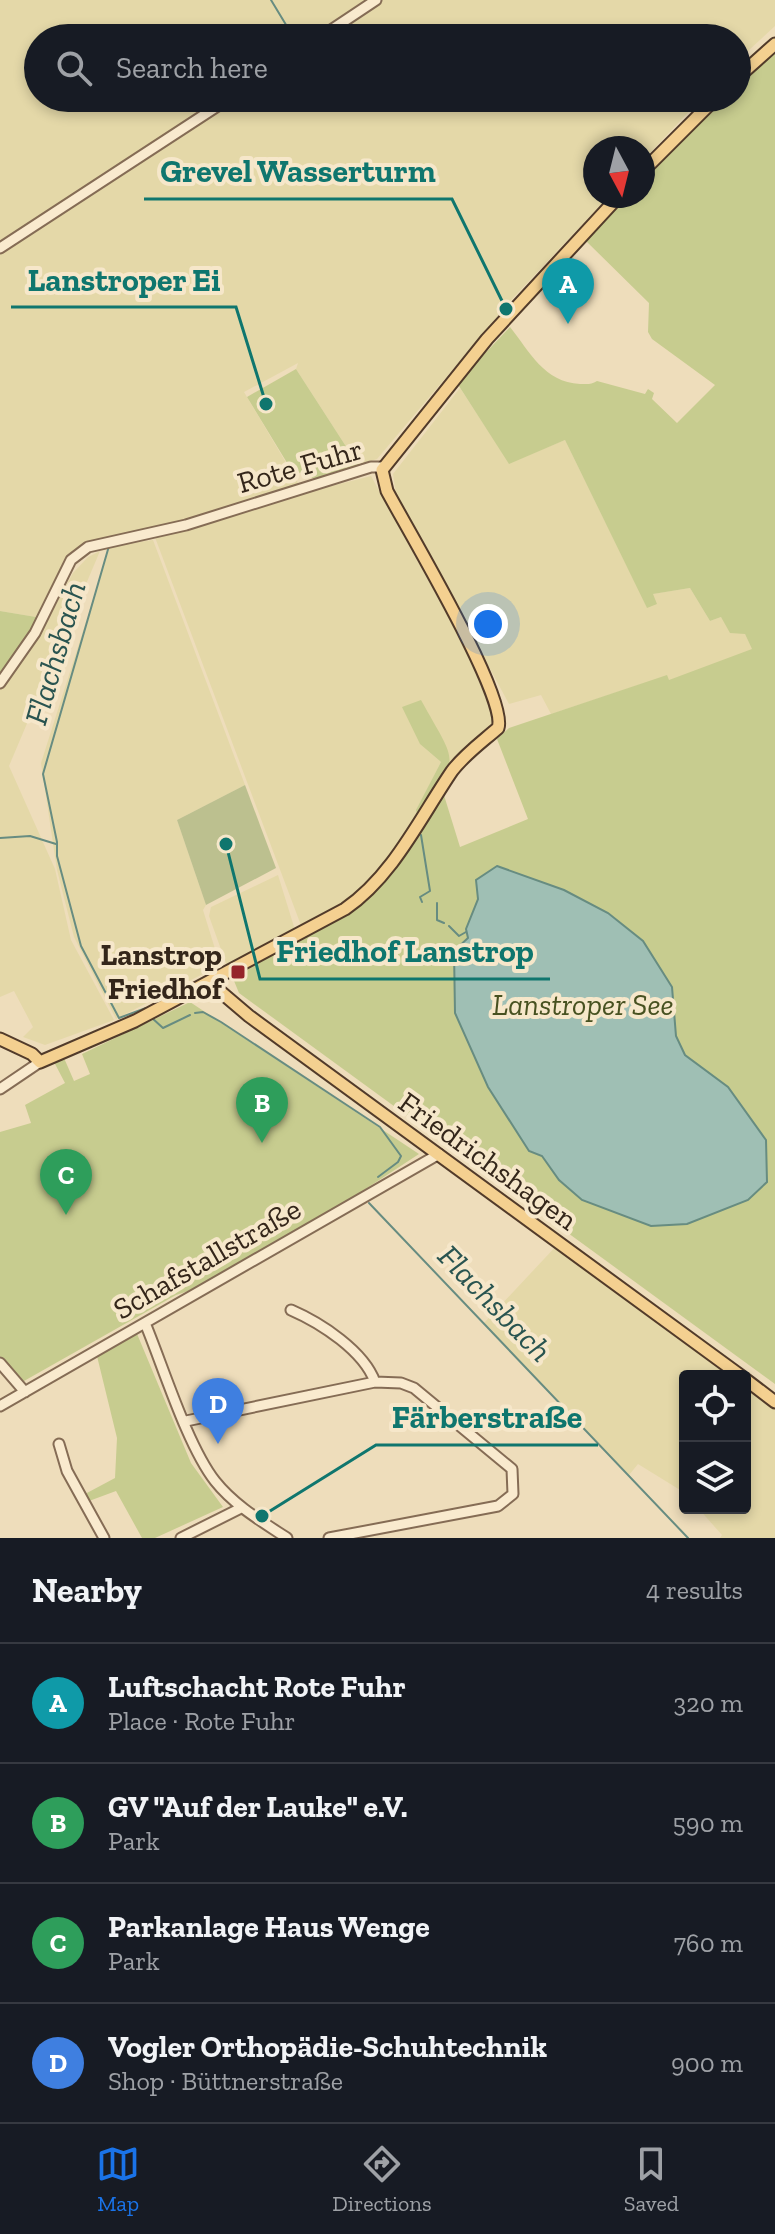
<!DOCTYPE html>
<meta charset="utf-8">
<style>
:root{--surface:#171b24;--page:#20242c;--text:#f1f3f6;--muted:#9ea1a6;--line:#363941;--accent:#1a73e8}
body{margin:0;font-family:"Zilla Slab",serif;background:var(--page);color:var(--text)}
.controls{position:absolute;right:24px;bottom:24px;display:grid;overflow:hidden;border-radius:8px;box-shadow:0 4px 12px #0003}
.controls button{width:72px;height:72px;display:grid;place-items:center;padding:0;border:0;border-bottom:2px solid var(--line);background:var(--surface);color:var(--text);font:40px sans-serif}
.compass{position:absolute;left:583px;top:136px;width:72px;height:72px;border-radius:50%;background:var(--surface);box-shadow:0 4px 12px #0003;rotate:173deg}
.you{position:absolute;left:488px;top:624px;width:28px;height:28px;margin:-20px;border:6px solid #fff;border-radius:50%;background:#1a73e8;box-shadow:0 0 0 12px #1a73e833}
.badge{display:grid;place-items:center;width:52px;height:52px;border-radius:50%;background:var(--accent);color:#fff;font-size:26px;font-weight:700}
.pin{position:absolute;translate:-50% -66px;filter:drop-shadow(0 2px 4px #0008)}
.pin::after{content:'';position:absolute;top:42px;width:28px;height:24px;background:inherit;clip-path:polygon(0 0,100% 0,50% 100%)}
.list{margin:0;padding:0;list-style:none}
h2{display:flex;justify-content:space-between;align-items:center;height:104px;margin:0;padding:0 32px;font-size:34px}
h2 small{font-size:26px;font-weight:400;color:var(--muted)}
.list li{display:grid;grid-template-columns:52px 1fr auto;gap:24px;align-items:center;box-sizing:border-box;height:120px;padding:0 32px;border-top:2px solid var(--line)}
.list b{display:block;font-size:30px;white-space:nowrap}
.list p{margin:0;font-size:26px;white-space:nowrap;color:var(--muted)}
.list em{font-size:26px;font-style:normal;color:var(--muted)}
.icon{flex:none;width:44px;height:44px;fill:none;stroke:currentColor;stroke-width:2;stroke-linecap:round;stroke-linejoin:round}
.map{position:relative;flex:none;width:775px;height:1538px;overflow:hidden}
.search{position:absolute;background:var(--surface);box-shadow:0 4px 12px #0003;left:24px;right:24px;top:24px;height:88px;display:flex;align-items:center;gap:20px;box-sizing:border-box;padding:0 28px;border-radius:44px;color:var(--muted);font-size:30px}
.sheet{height:584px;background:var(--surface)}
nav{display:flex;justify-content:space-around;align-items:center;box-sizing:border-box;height:112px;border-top:2px solid var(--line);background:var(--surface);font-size:22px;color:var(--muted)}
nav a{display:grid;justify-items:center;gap:4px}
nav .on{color:var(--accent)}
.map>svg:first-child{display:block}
.farmland{fill:#e4d8a8}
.green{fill:#c7cc8f}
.cemetery{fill:#bcc08f}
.water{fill:#9fbfb4;stroke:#678c81;stroke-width:2}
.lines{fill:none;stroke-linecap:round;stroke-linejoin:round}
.stream{stroke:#678c81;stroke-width:2}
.minor-casing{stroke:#856c55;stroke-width:13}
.major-casing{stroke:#523b2a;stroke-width:15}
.minor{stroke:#f9eace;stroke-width:9}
.major{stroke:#f4d090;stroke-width:11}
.poi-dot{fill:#95242a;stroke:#f6e7ca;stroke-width:3}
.labels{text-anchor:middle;stroke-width:8;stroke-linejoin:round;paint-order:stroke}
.street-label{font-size:30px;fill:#34261a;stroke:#f6e7ca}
.poi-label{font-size:30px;font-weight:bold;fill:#34261a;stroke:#f6e7ca;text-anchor:end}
.park-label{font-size:30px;font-style:italic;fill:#475120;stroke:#f6e7ca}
.water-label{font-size:32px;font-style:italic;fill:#295450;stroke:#f6e7ca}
.leader{fill:none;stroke:#0f766e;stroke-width:3}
.callout-dot{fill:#0f766e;stroke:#f6e7ca;stroke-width:3}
.callout-label{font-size:32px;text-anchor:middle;font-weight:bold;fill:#0f766e;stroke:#f6e7ca;stroke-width:8;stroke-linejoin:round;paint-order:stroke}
</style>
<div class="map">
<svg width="775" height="1538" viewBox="0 0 775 1538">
<rect width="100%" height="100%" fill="#edb"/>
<path class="farmland" d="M 0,0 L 775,0 L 775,26 L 737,61 L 737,38 L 38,38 L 38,98 L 702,98 L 643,160 L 643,148 L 595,148 L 595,196 L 609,196 L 514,297 L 377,459 L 358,465 L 296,369 L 298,363 L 244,392 L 304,493 L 371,476 L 466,649 L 496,721 L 487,734 L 451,768 L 420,744 L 441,762 L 417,809 L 418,817 L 397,850 L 352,900 L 302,928 L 153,532 L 103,542 L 71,560 L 42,618 L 0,611 Z
M 460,388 L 509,463 L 565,440 L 647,607 L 652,594 L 690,588 L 710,621 L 721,617 L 745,634 L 754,652 L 670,682 L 666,676 L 551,714 L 541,695 L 509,704 L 396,494 L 393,474 Z
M 153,540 L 245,785 L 177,820 L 206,905 L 203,910 L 220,965 L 116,1019 L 74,937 L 57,870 L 41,763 L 110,546 Z
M 100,551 L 9,766 L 55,869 L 71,940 L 114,1020 L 45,1045 L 23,1037 L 33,1027 L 14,991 L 0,997 L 0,690 L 39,635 L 73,573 L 88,557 Z
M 278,875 L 295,930 L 227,966 L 209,916 L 211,907 Z
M 559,1243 L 734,1376 L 685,1376 L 685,1493 L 638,1464 L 629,1475 L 484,1323 Z
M 745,1384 L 775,1407 L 775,1538 L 720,1538 L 722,1535 L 698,1508 L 745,1508 Z"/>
<path class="green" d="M 775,49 L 775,1384 L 239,993 L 232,976 L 350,913 L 367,896 L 443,792 L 460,847 L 528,819 L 497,739 L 509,728 L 667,675 L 669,680 L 752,649 L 745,634 L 730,633 L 721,617 L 710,621 L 690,588 L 653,594 L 657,604 L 647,608 L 565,440 L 509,464 L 457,383 L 510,327 C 530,352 544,382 580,384 C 587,384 591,385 597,381 L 645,394 L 648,389 L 654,393 L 652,399 L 677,423 L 715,385 L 652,339 L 648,332 L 649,303 L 586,241 L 625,196 L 643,196 L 643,177 L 722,98 L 737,98 L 737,84 Z
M 296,369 L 358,465 L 314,479 L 303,471 L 295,476 L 247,397 Z
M 0,611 L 42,618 L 0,683 Z
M 421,700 C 458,767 461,754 418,817 L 416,810 L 441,762 L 420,744 L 402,707 Z
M 190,1002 L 419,1154 L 280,1245 L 213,1283 L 176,1295 L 24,1381 L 0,1356 L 0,1132 L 31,1123 L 25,1105 L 65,1083 L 54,1062 L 64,1058 L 74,1081 L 90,1074 L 82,1054 Z
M 135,1329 L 191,1463 L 223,1507 L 155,1538 L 142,1538 L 116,1491 L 89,1501 L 85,1494 L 115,1478 L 117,1438 L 96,1352 Z"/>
<path class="cemetery" d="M 245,785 L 276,868 L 206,905 L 177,820 Z"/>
<path class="water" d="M 497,866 L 564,890 L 608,913 L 643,941 L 672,987 L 676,1036 L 685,1055 L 728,1087 L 766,1140 L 767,1182 L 748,1200 L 687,1224 L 651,1226 L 582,1200 L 559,1180 L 542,1156 L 529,1151 L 488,1087 L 455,1013 L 454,951 L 468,938 L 466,929 L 478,899 L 476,880 Z"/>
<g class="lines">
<path class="stream" d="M 271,0 L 294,38
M 109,546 L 43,774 L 57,842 L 57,856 L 81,946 L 119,1018 L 146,1008
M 421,835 L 430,891 L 420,897 L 422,902
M 0,838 L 30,836 L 56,844
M 437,903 L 437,920 L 444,923
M 449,926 L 459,936 L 466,932
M 195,1013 L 203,1012 L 221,1022 L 380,1127 L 401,1156 L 398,1162 L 378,1177
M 152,1018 L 163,1028 L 190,1015
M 369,1203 L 688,1538"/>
<g class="minor-casing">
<path id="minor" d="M 319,38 L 376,0
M 0,248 L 230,98
M 0,683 L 35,633 L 71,560 L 88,547 L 186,525 L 371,467 L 383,467
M 0,1089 L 40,1062
M 291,1310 C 321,1323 364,1351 375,1382
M 145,1323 C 163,1366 187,1445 215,1481 C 234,1505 261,1521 287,1538
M 0,1363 L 25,1392
M 0,1406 L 439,1154
M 186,1421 L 375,1382 L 401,1383 L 414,1388 L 512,1469 L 513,1494 L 498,1506 L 329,1538
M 59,1444 L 67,1471 L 104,1538
M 181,1538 L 241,1508"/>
</g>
<g class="major-casing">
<path id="major" d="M 737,78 L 775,44
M 643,171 L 716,98
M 209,982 L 249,1016 L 741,1376
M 0,1039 L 32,1054 L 40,1062 L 135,1021 L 345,909 C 393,876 420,818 452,771 C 465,754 482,742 498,728 C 509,699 406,527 387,491 L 382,470 L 487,339 L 619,196
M 745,1379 L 775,1402"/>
</g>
<use href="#minor" class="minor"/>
<use href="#major" class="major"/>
</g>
<rect class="poi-dot" x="230" y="964" width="16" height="16" rx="4"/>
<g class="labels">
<g class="street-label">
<text transform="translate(300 466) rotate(-16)" y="10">Rote Fuhr</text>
<text transform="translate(488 1161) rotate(36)" y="10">Friedrichshagen</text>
<text transform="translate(207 1259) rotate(-30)" y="10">Schafstallstraße</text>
</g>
<g class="poi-label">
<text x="222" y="965">Lanstrop<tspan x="222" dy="34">Friedhof</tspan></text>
</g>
<g class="park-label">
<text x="583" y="1015">Lanstroper See</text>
</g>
<g class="water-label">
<text transform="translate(55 653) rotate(-74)" y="11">Flachsbach</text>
<text transform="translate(495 1303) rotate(46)" y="11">Flachsbach</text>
</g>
</g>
<path class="leader" d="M506 309L452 199H144M266 404L236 307H11M226 844L260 979H550M262 1516L376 1445H598"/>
<g class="callout-dot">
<circle cx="506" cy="309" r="8"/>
<circle cx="266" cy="404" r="8"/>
<circle cx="226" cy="844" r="8"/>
<circle cx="262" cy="1516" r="8"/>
</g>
<g class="callout-label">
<text x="298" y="182">Grevel Wasserturm</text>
<text x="124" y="291">Lanstroper Ei</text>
<text x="405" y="962">Friedhof Lanstrop</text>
<text x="487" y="1428">Färberstraße</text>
</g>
</svg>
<div class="controls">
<button><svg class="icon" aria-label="locate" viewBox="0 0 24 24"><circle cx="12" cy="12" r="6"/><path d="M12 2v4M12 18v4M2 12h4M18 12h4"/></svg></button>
<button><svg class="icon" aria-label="layers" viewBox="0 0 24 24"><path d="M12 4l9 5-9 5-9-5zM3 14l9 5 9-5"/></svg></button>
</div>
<svg class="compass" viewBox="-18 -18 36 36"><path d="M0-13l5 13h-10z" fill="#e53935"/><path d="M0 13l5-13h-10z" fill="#9ea1a6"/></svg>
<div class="you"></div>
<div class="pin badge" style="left:568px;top:324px;background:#0f9aa8">A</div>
<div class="pin badge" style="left:262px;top:1143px;background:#2e9e5b">B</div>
<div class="pin badge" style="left:66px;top:1215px;background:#2e9e5b">C</div>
<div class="pin badge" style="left:218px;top:1444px;background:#3f7fe0">D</div>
<div class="search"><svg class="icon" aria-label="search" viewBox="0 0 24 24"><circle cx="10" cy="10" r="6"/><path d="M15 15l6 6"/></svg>Search here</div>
</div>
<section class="sheet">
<h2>Nearby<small>4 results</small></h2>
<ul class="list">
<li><span class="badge" style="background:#0f9aa8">A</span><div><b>Luftschacht Rote Fuhr</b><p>Place · Rote Fuhr</p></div><em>320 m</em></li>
<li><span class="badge" style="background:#2e9e5b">B</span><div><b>GV &quot;Auf der Lauke&quot; e.V.</b><p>Park</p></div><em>590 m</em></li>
<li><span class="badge" style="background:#2e9e5b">C</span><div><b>Parkanlage Haus Wenge</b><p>Park</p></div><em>760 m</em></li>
<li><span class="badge" style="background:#3f7fe0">D</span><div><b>Vogler Orthopädie-Schuhtechnik</b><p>Shop · Büttnerstraße</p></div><em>900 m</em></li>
</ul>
</section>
<nav>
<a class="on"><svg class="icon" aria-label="map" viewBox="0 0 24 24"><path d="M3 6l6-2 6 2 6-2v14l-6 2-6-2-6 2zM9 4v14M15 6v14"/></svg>Map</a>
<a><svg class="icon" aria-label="directions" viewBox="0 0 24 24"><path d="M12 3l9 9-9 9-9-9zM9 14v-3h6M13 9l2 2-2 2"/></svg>Directions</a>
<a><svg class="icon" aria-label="saved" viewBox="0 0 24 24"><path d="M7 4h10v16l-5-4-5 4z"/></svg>Saved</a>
</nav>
